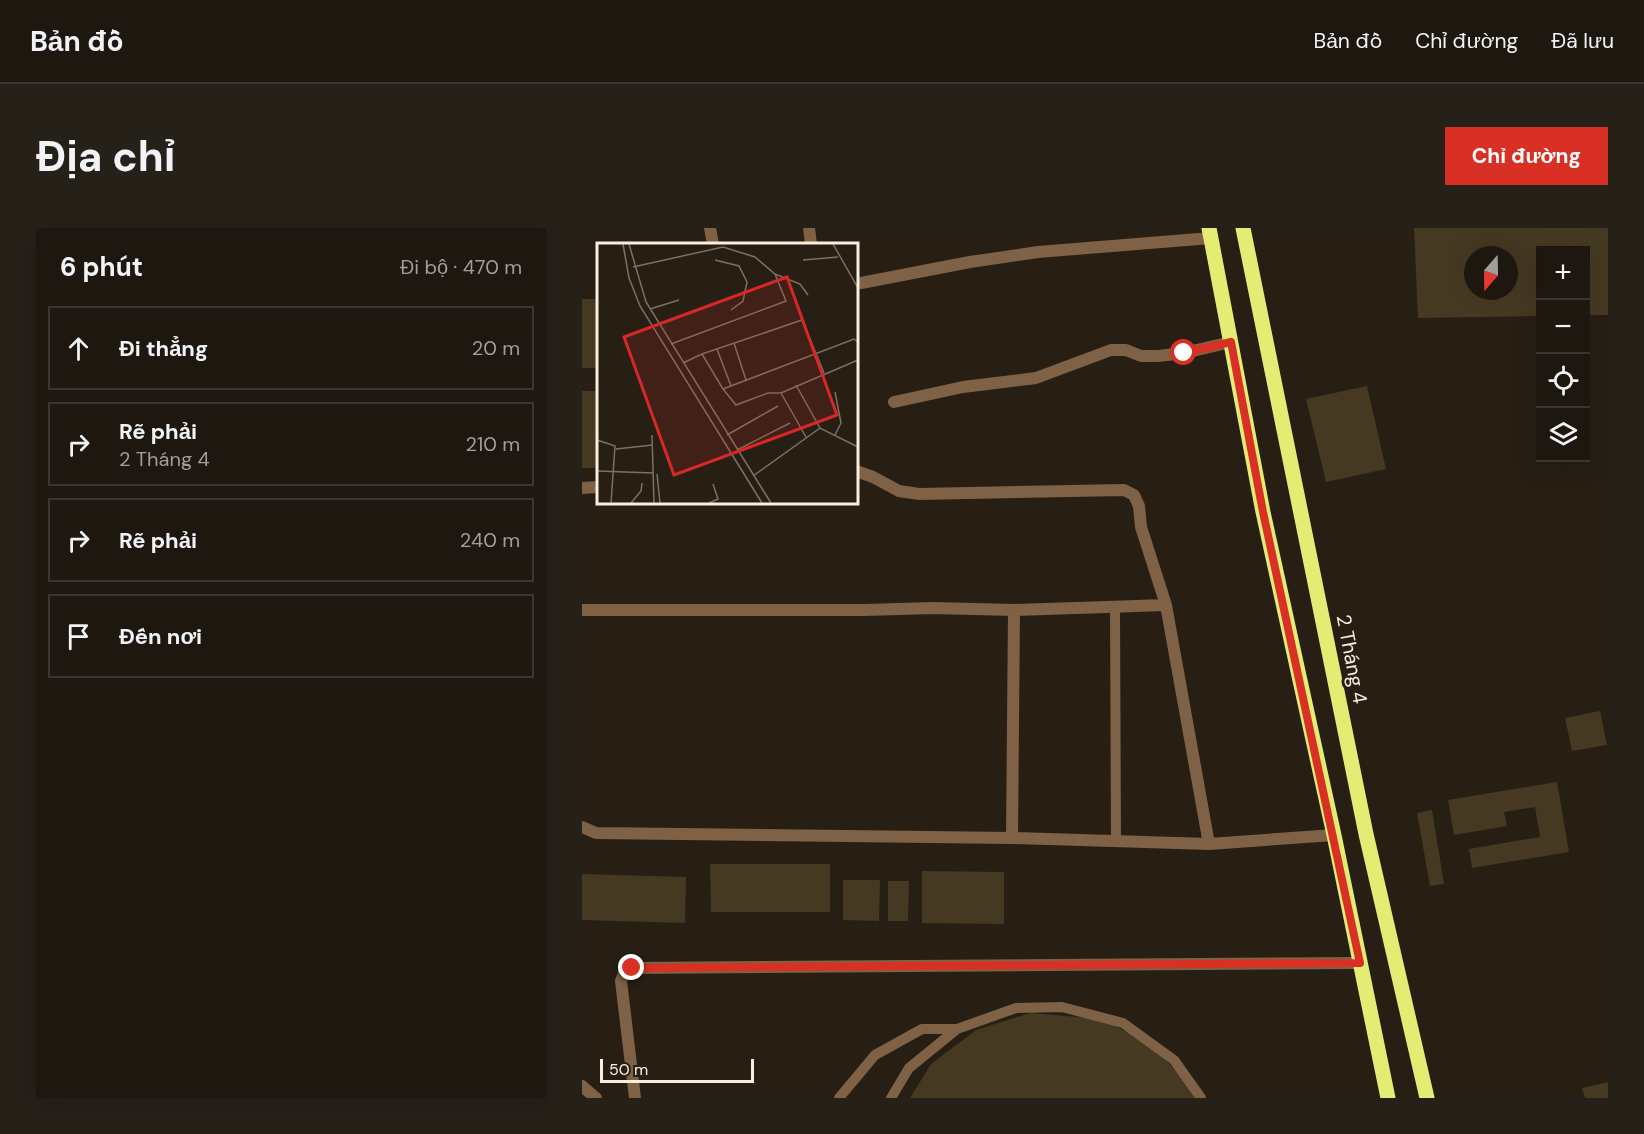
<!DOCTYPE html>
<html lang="vi">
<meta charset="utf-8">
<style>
:root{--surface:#1d170f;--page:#252018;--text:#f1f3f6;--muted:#a09f9e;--line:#3b362f;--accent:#d93025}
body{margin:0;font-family:"DM Sans",sans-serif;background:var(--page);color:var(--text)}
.controls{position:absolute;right:18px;top:18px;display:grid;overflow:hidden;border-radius:0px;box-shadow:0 6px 24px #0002}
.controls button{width:54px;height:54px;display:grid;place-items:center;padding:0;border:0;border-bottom:2px solid var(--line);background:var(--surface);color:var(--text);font:30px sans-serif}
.compass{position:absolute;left:882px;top:18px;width:54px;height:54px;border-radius:50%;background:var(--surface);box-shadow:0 6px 24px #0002;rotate:200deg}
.scale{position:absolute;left:18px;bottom:15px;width:154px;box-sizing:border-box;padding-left:6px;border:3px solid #faeede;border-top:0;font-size:16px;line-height:21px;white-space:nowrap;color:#faeede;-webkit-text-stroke:4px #271f14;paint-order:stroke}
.stop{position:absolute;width:18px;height:18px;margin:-14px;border:4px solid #d93025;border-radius:50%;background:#fff}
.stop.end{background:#d93025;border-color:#fff;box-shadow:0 2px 6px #0008}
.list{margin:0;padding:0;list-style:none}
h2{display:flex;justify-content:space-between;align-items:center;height:78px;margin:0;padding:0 24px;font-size:26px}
h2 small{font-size:20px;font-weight:400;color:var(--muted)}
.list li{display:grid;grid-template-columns:39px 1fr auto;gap:18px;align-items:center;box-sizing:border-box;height:84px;margin:0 12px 12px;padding:0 12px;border:2px solid var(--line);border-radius:0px}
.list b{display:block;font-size:22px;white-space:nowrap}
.list p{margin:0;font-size:20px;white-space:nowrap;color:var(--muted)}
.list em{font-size:20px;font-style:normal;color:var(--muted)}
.icon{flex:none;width:33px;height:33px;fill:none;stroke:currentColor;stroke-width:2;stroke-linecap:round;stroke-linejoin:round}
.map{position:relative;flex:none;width:1026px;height:870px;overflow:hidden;border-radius:0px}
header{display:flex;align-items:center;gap:36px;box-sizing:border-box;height:84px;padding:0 30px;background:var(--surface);border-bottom:2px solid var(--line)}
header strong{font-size:28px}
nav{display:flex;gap:33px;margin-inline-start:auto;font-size:21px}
.intro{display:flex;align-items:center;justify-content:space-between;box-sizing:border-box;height:144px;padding:0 36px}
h1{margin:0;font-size:42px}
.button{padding:15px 27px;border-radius:0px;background:var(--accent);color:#fff;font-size:21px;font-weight:700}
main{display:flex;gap:36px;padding:0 36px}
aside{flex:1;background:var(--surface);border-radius:0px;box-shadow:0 6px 24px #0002}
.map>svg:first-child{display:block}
.building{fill:#453922;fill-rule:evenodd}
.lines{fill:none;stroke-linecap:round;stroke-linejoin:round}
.lane{stroke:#7f6145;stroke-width:10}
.street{stroke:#7f6145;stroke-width:12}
.primary{stroke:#e3ec73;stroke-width:15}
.route{stroke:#d93025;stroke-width:8}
.labels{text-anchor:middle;stroke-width:6;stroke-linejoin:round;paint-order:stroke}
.street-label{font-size:20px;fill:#faeede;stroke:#271f14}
.inset-road{fill:none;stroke:#7b7265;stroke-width:1.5}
.view{fill:#d62828;fill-opacity:0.15;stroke:#d62828;stroke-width:3}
.inset-edge{fill:none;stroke:#faeede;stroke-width:3}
</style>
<header>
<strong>Bản đồ</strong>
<nav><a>Bản đồ</a><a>Chỉ đường</a><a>Đã lưu</a></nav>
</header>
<div class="intro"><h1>Địa chỉ</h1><a class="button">Chỉ đường</a></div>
<main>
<aside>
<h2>6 phút<small>Đi bộ · 470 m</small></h2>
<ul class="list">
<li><svg class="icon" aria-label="ahead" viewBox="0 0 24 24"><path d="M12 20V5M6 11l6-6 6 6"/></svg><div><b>Đi thẳng</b></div><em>20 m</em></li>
<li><svg class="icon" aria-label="right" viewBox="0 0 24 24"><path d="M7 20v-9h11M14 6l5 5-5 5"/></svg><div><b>Rẽ phải</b><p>2 Tháng 4</p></div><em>210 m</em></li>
<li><svg class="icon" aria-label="right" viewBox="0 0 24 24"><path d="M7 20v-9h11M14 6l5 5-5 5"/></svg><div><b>Rẽ phải</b></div><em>240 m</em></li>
<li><svg class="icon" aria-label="arrive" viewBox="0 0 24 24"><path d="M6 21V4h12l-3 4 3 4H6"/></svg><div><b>Đến nơi</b></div></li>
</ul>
</aside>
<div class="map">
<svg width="1026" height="870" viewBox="0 0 1026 870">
<rect width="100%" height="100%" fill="#271f14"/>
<path class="building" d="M 832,0 L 1026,0 L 1026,87 L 1004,87 L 1004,22 L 958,22 L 958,88 L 836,90 ZM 891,27 L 927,27 L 927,63 L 891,63 Z
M 0,71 L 16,71 L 16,140 L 0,140 Z
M 785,158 L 804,241 L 744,254 L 724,171 Z
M 0,163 L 16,163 L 16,240 L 0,240 Z
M 1018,483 L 1025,517 L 990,523 L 983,490 Z
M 975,554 L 987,624 L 890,640 L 887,621 L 958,609 L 953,579 L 922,584 L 925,598 L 872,607 L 866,572 Z
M 850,582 L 862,656 L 848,658 L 835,585 Z
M 128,636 L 248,636 L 248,684 L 129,684 Z
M 340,643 L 422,644 L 422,696 L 340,695 Z
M 0,646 L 104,649 L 103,695 L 0,692 Z
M 261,652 L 298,652 L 297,693 L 261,692 Z
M 306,653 L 327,653 L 326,693 L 306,693 Z
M 448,785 L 520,791 L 570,817 L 609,859 L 613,870 L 328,870 L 349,836 L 394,802 Z
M 1026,854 L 1026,870 L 1003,870 L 1000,860 Z"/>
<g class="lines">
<path class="lane" d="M 533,378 L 534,613
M 257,870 L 293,827 L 340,801 L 375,801
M 309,870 L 327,840 L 375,801 L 434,780 L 480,779 L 541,795 L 592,832 L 619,870"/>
<path class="street" d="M 128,0 L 131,16
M 227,0 L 229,16
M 279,55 L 388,34 L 456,24 L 629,10
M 312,174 L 381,159 L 454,150 L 529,122 L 544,122 L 559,128 L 576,128 L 602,125 L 649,114
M 274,243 L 291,249 L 317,263 L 337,266 L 542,262 L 552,267 L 557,278 L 559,299 L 584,377
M 0,260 L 16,259
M 0,382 L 282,382 L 351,380 L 432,382 L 584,377 L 627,616 L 752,607
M 0,599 L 14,605 L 430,610 L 627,616
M 430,610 L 432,382
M 0,858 L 14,870
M 53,870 L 39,753 L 42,745 L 50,740 L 779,735"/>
<path class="primary" d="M 627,0 L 681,284 L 752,607 L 806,870
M 661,0 L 784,606 L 845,870"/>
</g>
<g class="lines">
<path class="route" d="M 50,740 L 778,735 L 681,284 L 649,114 L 602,125"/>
</g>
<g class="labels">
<g class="street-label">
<text transform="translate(770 431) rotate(79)" y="7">2 Tháng 4</text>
</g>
</g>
<g transform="translate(15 15)">
<rect width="261" height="261" fill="#271f14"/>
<path class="inset-road" d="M 26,1 L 32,35 L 43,63 L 165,260M 32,1 L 49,59 L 174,260M 236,1 L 261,45M 118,17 L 142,23 L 150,39 L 146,58 L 134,67M 206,17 L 241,14M 36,24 L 126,4 L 158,14 L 178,31 L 203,41 L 211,52M 53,66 L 82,57M 137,100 L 149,137M 74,101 L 189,58 L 178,31M 120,106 L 134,143M 105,111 L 205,77 L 227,130M 86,120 L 105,111 L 126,146 L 257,96 L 261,99M 199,142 L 223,185M 126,146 L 139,162 L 171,150 L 184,150 L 261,117M 238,149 L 244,180 L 238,192M 184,150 L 209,194M 55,192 L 57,260M 130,192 L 181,163M 0,197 L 18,203 L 14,260M 19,206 L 56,202M 140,207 L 193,180M 0,228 L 56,230M 60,231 L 63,260M 156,233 L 223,185 L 261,204M 34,260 L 44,248 L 45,240M 112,260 L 121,256 L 116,241"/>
<path class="view" d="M 190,34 L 240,172 L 77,232 L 27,94 Z"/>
<rect width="261" height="261" class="inset-edge"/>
</g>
</svg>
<div class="controls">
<button>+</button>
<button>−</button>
<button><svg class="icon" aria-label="locate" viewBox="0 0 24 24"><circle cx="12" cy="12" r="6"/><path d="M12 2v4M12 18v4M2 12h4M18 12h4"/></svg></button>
<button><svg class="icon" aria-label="layers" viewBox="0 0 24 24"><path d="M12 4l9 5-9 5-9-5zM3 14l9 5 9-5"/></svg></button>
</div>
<svg class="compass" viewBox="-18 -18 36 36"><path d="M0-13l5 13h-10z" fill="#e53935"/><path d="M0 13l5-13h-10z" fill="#a09f9e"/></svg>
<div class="scale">50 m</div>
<div class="stop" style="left:602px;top:125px"></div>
<div class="stop end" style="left:50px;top:740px"></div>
</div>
</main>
